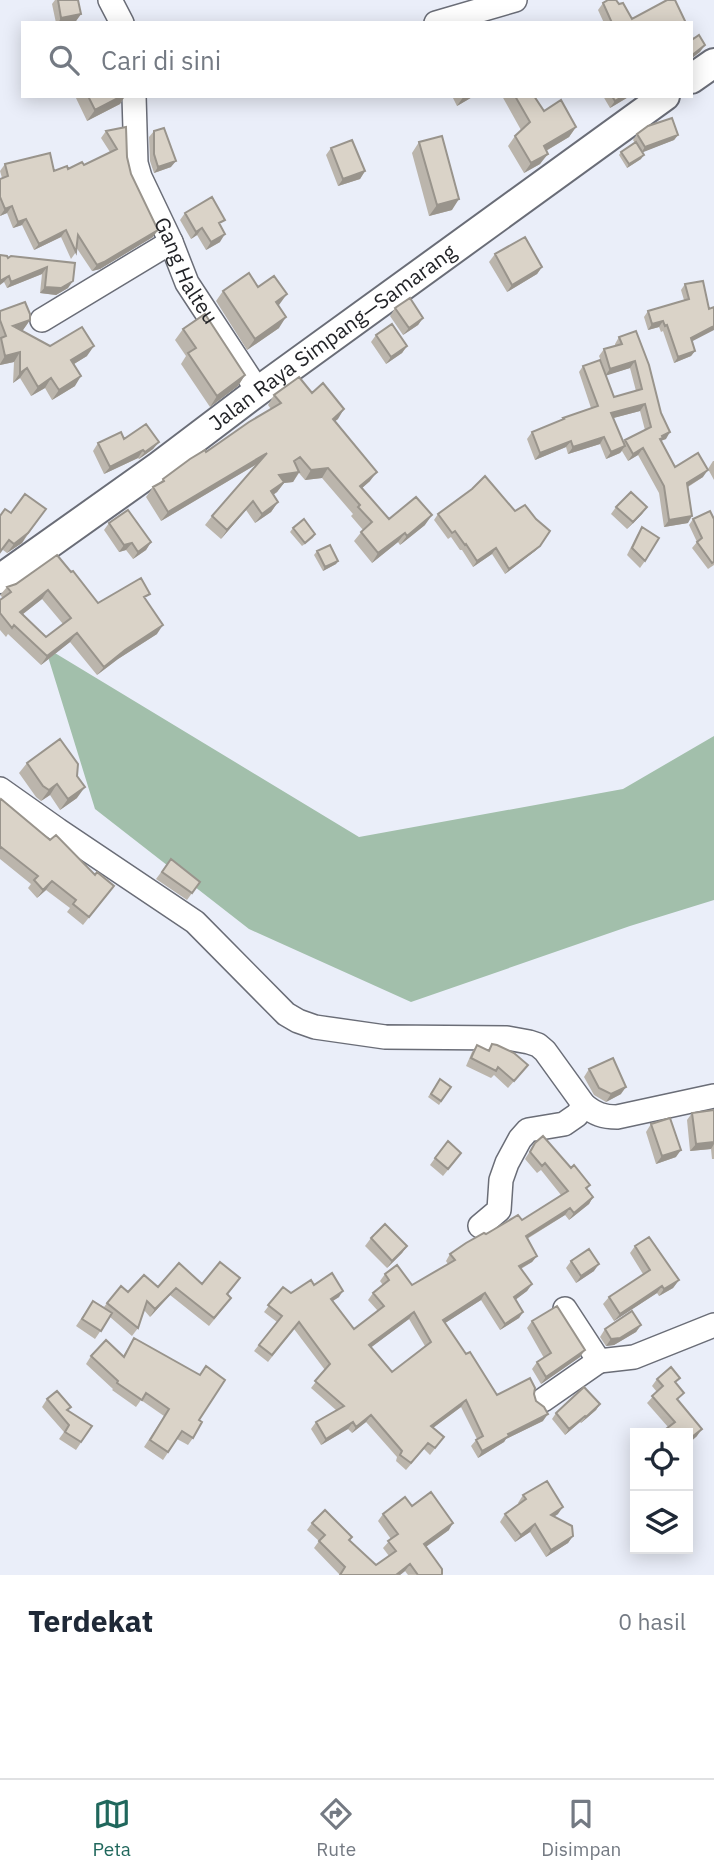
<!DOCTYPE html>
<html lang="id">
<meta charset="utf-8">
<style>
:root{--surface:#fff;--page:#f6f6f7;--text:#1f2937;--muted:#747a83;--line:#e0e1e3;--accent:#20675c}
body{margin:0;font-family:"IBM Plex Sans",sans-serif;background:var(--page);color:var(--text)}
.controls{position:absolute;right:21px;bottom:21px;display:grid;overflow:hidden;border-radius:0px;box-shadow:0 4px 18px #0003}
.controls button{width:63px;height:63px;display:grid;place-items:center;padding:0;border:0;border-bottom:2px solid var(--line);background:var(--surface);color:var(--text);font:35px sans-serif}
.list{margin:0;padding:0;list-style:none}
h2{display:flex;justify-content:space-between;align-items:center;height:91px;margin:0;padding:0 28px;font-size:30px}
h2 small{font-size:23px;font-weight:400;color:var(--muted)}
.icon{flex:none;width:38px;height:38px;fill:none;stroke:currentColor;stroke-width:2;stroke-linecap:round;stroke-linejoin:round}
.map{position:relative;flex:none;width:714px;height:1575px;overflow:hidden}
.search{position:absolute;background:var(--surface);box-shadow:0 4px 18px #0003;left:21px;right:21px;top:21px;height:77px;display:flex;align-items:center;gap:18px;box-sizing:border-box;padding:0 24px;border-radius:0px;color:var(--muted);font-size:26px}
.sheet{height:203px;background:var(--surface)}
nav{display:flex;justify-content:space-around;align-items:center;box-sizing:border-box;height:98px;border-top:2px solid var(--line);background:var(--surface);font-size:19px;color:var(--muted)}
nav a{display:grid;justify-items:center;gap:4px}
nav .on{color:var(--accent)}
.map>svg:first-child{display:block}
.forest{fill:#a2bfab}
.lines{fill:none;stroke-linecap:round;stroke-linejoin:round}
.minor-casing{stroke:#6a6d77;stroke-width:26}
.major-casing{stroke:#6a6d77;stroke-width:32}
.minor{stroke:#fff;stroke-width:23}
.major{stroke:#fff;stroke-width:28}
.wall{fill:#bbb5ac;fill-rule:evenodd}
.shaded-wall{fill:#99948c}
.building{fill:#dad3c8;stroke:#99948c;stroke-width:2;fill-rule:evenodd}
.labels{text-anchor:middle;stroke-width:6;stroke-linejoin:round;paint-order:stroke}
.street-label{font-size:21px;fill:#232428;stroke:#eaeef9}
</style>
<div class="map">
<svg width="714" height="1575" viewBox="0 0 714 1575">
<rect width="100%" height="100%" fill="#eaeef9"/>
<path class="forest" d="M 45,647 L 359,837 L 623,789 L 714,736 L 714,900 L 630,926 L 411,1002 L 249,929 L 95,809 Z"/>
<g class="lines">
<g class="minor-casing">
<g id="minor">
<path d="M 110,0 L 122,23"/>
<path d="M 436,23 L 515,0"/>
<path id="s1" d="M 134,96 L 136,163 L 140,177 L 171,242 L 187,283 L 258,391"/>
<path d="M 42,320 L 171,242"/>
<path d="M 0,789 L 58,830 L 195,922 L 286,1014 L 298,1021 L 315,1027 L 385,1037 L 507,1038 L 529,1042 L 538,1045 L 545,1051 L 584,1105 C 595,1114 603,1117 617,1117 L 714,1096"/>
<path d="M 480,1226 L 499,1210 L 501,1180 L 507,1163 L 520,1139 L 528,1130 L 564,1124 L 577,1115 L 584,1105"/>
<path d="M 565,1309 L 599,1361 L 634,1357 L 714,1325"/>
<path d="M 543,1400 L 599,1361"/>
</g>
</g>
<g class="major-casing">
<g id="major">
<path d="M 691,79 L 714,63"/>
<path id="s2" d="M 0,579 L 159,466 L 258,391 L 665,96"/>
</g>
</g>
<use href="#minor" class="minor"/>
<use href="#major" class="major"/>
</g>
<path class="wall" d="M 55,0 L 58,0 L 81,14 L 76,21 L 68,23 L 56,23 L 52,4 Z
M 603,3 L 632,19 L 686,23 L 604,23 L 598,10 Z
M 75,96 L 125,96 L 120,104 L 87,121 Z
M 452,96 L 474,96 L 457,106 Z
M 502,96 L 534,96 L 544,111 L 576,127 L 569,137 L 546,151 L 540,164 L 524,173 L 508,146 L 515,136 L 521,130 Z
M 603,96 L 630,96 L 610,108 Z
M 106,131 L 127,157 L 131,174 L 153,237 L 100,269 L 92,271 L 76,247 L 76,252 L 71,259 L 61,237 L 34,250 L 22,225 L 13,228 L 7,213 L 0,216 L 0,179 L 2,178 L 0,171 L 5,164 L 54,171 L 84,165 L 110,152 L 101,138 Z
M 154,131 L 171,167 L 154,173 L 150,161 L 149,137 Z
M 637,134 L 678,135 L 674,140 L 642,152 L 641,159 L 627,168 L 619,155 L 621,152 L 635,143 L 633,140 Z
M 419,142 L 452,210 L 429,216 L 412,153 Z
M 331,148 L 365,171 L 360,179 L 338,186 L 326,155 Z
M 185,213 L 220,226 L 220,242 L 206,250 L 197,235 L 191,239 L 180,220 Z
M 495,254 L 542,267 L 537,274 L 507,292 L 489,262 Z
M 8,258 L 75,263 L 68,288 L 56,295 L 40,293 L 42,274 L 7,288 L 4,282 Z
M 703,281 L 692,341 L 695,351 L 691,356 L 674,363 L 663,331 L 661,332 L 659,327 L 648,330 L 644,317 L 648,311 L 684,300 L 681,290 L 685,284 Z
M 258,287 L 279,305 L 278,305 L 279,328 L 247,350 L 216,301 L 223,291 Z
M 395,308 L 423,318 L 418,325 L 403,335 L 390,316 Z
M 0,311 L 30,320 L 23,330 L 21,330 L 50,346 L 87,356 L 74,364 L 75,386 L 52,400 L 45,388 L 31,396 L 20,378 L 13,383 L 14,362 L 0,365 Z
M 183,329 L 245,375 L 238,386 L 210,407 L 181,364 L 186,356 L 175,340 Z
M 636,331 L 666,439 L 661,441 L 675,467 L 703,477 L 688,487 L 688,523 L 664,527 L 659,493 L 638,455 L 628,461 L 622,451 L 620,453 L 606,459 L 600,444 L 568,454 L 566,447 L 535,460 L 527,439 L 532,432 L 561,420 L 563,418 L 591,408 L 579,372 L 583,366 L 604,369 L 599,356 L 604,349 L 615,346 L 615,344 L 619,337 ZM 630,368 L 636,391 L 614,397 L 606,375 ZM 640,411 L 645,430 L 625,440 L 623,442 L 613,418 Z
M 376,335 L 407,346 L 402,353 L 386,364 L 371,342 Z
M 312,393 L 338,419 L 335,421 L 370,481 L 362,488 L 389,519 L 425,525 L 400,545 L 398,542 L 372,563 L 354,541 L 363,530 L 351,516 L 353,514 L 322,478 L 305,480 L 299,473 L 293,482 L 284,483 L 277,492 L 273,495 L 278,502 L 271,512 L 255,523 L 246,510 L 221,539 L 205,525 L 212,516 L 257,464 L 161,521 L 146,497 L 153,487 L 159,484 L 163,479 L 271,409 L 268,405 L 274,395 Z
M 124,439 L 159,442 L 153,449 L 139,459 L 138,458 L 104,474 L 93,451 L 98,443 Z
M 713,461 L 714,461 L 714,480 L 708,469 Z
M 616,507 L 647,507 L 642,514 L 627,529 L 611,514 Z
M 46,509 L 22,543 L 7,553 L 3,550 L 11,513 Z
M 515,511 L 536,519 L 550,531 L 535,551 L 505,574 L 492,554 L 473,567 L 462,550 L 460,550 L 451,537 L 448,539 L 434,520 L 438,514 Z
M 693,519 L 714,519 L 714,565 L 708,569 L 692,548 L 697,542 L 689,525 Z
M 109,523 L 151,542 L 146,550 L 133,559 L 126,550 L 119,552 L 104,530 Z
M 642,527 L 645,561 L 640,568 L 627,555 L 637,535 Z
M 293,528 L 315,534 L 313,538 L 302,546 L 290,532 Z
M 317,551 L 338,561 L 336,564 L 323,571 L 314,555 Z
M 71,572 L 98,603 L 146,600 L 157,634 L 118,659 L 97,675 L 70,642 L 41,665 L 8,634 L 6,637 L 0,630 L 0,600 L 3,598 L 0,595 L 7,587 ZM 42,599 L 63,624 L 46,637 L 23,614 Z
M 27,763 L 77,776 L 77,798 L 60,810 L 50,795 L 41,801 L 36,797 L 19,773 Z
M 0,801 L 95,875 L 114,886 L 83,925 L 67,912 L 70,908 L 46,890 L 37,898 L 28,888 L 31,884 L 0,859 Z
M 171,859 L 200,882 L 187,900 L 156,879 Z
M 492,1044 L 528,1065 L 508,1088 L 494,1075 L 491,1078 L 466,1066 L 472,1052 L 477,1045 L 488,1050 Z
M 589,1069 L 621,1094 L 606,1102 L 594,1095 L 584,1077 Z
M 440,1079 L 451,1087 L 439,1105 L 428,1097 Z
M 714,1110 L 714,1159 L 712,1159 L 711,1149 L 690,1151 L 687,1120 L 692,1113 Z
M 651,1124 L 676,1157 L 656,1164 L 646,1132 Z
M 535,1143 L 571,1168 L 590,1185 L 587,1189 L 593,1197 L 589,1204 L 569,1220 L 565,1215 L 527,1239 L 537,1256 L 532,1262 L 521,1269 L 532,1284 L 527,1291 L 516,1299 L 523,1312 L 519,1318 L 500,1330 L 481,1300 L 445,1323 L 466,1354 L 497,1395 L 534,1394 L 543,1421 L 506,1439 L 504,1442 L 478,1458 L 471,1446 L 477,1439 L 461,1407 L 433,1428 L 444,1437 L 430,1455 L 424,1449 L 406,1470 L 396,1461 L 397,1457 L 366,1422 L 352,1433 L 348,1429 L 321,1445 L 311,1429 L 316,1422 L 336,1410 L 311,1388 L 325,1370 L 294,1329 L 268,1362 L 254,1351 L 277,1322 L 264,1312 L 283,1287 L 291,1293 L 314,1285 L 339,1297 L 333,1301 L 354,1329 L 378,1311 L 368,1300 L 373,1293 L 383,1285 L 380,1281 L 385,1274 L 412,1285 L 448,1264 L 446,1261 L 450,1254 L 486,1234 L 522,1220 L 561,1195 L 541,1170 L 537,1173 L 525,1159 ZM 409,1319 L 425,1346 L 392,1372 L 371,1347 Z
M 435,1158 L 456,1160 L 443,1176 L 430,1165 Z
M 371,1238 L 407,1246 L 402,1253 L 387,1268 L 365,1246 Z
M 635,1246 L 679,1280 L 673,1288 L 659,1296 L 657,1293 L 614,1321 L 603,1304 L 609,1297 L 643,1274 L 630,1253 Z
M 571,1261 L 594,1271 L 576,1283 L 566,1268 Z
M 202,1284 L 235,1285 L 227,1295 L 226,1305 L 209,1326 L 170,1295 L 150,1317 L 144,1310 L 138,1328 L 132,1336 L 110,1317 L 95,1339 L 76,1326 L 93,1301 L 104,1307 L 107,1303 L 128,1292 L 158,1287 Z
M 532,1321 L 580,1357 L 541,1384 L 532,1369 L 537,1362 L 544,1358 L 527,1328 Z
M 641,1325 L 636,1332 L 614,1345 L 606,1346 L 600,1337 L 605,1329 Z
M 134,1338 L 199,1420 L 193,1438 L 188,1445 L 177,1439 L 163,1460 L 144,1447 L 164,1416 L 141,1400 L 136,1407 L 112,1390 L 113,1389 L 86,1364 L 91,1356 L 123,1356 Z
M 657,1379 L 676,1384 L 678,1400 L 697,1436 L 688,1444 L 688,1433 L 663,1433 L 668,1427 L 647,1403 L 657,1392 L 652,1386 Z
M 47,1399 L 68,1411 L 92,1426 L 76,1450 L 59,1439 L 64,1432 L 42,1407 Z
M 600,1404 L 596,1410 L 581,1423 L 580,1422 L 565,1435 L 552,1419 L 556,1413 Z
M 523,1495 L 558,1514 L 554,1517 L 573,1536 L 568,1543 L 546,1557 L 530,1532 L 515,1542 L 500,1522 L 505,1514 L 519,1504 L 518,1503 Z
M 412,1506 L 449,1530 L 426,1547 L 441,1575 L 408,1575 L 405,1571 L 400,1575 L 340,1575 L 314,1548 L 319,1541 L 307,1530 L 312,1523 L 352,1537 L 349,1541 L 376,1565 L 389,1556 L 383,1548 L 391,1539 L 378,1521 L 383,1514 Z"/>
<path class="shaded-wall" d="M 81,14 L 76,21 L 58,23 L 61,18 Z
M 705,45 L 700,52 L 691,59 L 691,56 Z
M 122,96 L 125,96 L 120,104 L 87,121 L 95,110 Z
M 464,96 L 474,96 L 457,106 Z
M 623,96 L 630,96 L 610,108 L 615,101 Z
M 576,127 L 569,137 L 537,156 L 544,146 Z
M 678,135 L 674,140 L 641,153 L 645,147 Z
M 548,154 L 540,164 L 524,173 L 531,163 Z
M 644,155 L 641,159 L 627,168 L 629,164 Z
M 176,161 L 171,167 L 154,173 L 158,167 Z
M 365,171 L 360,179 L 338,186 L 343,179 Z
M 459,199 L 452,210 L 429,216 L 437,205 Z
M 12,206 L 7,213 L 0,216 L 5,209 Z
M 26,219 L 22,225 L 13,228 L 18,222 Z
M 202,228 L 197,235 L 191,239 L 196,232 Z
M 66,230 L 61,237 L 34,250 L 39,244 Z
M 158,230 L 153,237 L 100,269 L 92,271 L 97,265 Z
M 225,234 L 220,242 L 206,250 L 211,242 Z
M 47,267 L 42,274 L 7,288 L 11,282 Z
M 542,267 L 537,274 L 507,292 L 512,285 Z
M 9,276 L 4,282 L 0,285 L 0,281 Z
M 73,281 L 68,288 L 56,295 L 40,293 L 45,287 Z
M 287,294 L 279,305 L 268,312 L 276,302 Z
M 286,317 L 279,328 L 247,350 L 255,339 Z
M 423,318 L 418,325 L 403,335 L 409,328 Z
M 30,320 L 23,330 L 6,336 L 13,326 Z
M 663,321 L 659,327 L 648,330 L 652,324 Z
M 714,326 L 714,330 L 687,344 L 691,338 Z
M 94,346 L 87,356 L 64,370 L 71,360 Z
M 407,346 L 402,353 L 386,364 L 391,357 Z
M 695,351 L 691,356 L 674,363 L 678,357 Z
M 20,352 L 14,362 L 0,365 L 0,364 L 5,356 Z
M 635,361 L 630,368 L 605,376 L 610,369 Z
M 27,368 L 20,378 L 13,383 L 20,373 Z
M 245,375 L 238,386 L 210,407 L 217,396 Z
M 81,376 L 75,386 L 52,400 L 59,390 Z
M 51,378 L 45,388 L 31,396 L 38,387 Z
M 645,404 L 640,411 L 606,420 L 611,413 Z
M 344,409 L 338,419 L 326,428 L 333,419 Z
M 670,432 L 666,439 L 660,441 L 658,444 L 662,436 Z
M 604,437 L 600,444 L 568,454 L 573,447 Z
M 571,441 L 566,447 L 535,460 L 540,453 Z
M 159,442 L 153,449 L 139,459 L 145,452 Z
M 625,446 L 620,453 L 606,459 L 611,452 Z
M 643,448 L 638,455 L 628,461 L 633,454 Z
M 143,450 L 138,458 L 104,474 L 110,467 Z
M 267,453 L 260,462 L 161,521 L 168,512 Z
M 328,468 L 322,478 L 305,480 L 311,470 Z
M 708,470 L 703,477 L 682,490 L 687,483 Z
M 299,472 L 293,482 L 284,483 L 277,492 L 264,501 L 279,475 Z
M 377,472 L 370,481 L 353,496 L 360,486 Z
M 253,501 L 246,510 L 221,539 L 227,530 Z
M 278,502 L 271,512 L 255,523 L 262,514 Z
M 647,507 L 642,514 L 627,529 L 633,522 Z
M 432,515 L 425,525 L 400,545 L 407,536 Z
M 692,516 L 688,523 L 664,527 L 669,520 Z
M 28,533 L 22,543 L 7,553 L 14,544 Z
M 405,533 L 398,542 L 372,563 L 378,553 Z
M 151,542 L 146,550 L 133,559 L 138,552 Z
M 132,543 L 126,550 L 119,552 L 124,545 Z
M 540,546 L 535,551 L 505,574 L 509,569 Z
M 496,548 L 492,554 L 473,567 L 477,561 Z
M 338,561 L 336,564 L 323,571 L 325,567 Z
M 48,590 L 42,599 L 14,621 L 20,612 Z
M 163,625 L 157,634 L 118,659 L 97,675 L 104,667 L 125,650 Z
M 77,633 L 70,642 L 41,665 L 47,656 Z
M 57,784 L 50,795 L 41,801 L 49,790 Z
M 85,787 L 77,798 L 60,810 L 68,799 Z
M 52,881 L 46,890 L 37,898 L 43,890 Z
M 626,1087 L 621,1094 L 606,1102 L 611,1094 Z
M 714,1142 L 714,1144 L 711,1149 L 690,1151 L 696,1144 Z
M 681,1150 L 676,1157 L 656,1164 L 662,1156 Z
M 593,1197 L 589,1204 L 569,1220 L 574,1213 Z
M 570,1208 L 565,1215 L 521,1242 L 526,1236 Z
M 407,1246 L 402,1253 L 387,1268 L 392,1261 Z
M 537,1256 L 532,1262 L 514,1272 L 519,1266 Z
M 599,1264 L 594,1271 L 576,1283 L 581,1276 Z
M 679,1280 L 673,1288 L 659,1296 L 664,1289 Z
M 532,1284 L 527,1291 L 510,1304 L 514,1297 Z
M 662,1286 L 657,1293 L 614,1321 L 620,1314 Z
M 176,1288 L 170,1295 L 150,1317 L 155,1309 Z
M 343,1291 L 339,1297 L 326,1305 L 331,1299 Z
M 485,1293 L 481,1300 L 439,1327 L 443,1320 Z
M 414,1312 L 409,1319 L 365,1352 L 369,1345 Z
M 523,1312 L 519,1318 L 500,1330 L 505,1324 Z
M 641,1325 L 636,1332 L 614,1345 L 606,1346 L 611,1339 Z
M 585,1350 L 580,1357 L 541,1384 L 546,1377 Z
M 466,1400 L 461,1407 L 426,1433 L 431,1426 Z
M 600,1404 L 596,1410 L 581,1423 L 586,1417 Z
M 548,1414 L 543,1421 L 506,1439 L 504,1442 L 478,1458 L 482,1451 L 508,1434 Z
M 371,1415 L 366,1422 L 352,1433 L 356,1427 Z
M 585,1416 L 580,1422 L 565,1435 L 569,1429 Z
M 353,1422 L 348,1429 L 321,1445 L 326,1439 Z
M 702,1429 L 697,1436 L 688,1444 L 688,1440 Z
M 563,1507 L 558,1514 L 545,1522 L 551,1515 Z
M 453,1523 L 449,1530 L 420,1551 L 424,1544 Z
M 535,1524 L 530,1532 L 515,1542 L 521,1535 Z
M 573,1536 L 568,1543 L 546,1557 L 551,1550 Z
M 410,1564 L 405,1571 L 400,1575 L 396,1575 Z"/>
<path class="building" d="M 58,0 L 78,0 L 81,14 L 61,18 Z
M 608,0 L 616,0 L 619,4 L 623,3 L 632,19 L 667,0 L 675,0 L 686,23 L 612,23 L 603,3 Z
M 699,35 L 705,45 L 691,56 L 691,36 L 693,39 Z
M 88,96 L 122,96 L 95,110 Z
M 515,96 L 534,96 L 544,111 L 561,100 L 576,127 L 544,146 L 548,154 L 531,163 L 515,136 L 530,122 Z
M 612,96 L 623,96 L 615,101 Z
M 672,118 L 678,135 L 645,147 L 637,134 L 648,126 Z
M 126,127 L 127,157 L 131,174 L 158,230 L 104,262 L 97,265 L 78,235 L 76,252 L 66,230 L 39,244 L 26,219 L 18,222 L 12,206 L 5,209 L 0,197 L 0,179 L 8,176 L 5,164 L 50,153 L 54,171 L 67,166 L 68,169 L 82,162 L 84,165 L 117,149 L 106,131 Z
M 164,128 L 176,161 L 158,167 L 154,154 L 154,131 Z
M 442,136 L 459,199 L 437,205 L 419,142 Z
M 352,140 L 365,171 L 343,179 L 331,148 Z
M 636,142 L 644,155 L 629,164 L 621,152 Z
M 212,197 L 225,220 L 219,223 L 225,234 L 211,242 L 202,228 L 196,232 L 185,213 Z
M 525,237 L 542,267 L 512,285 L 495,254 Z
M 0,255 L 7,256 L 8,258 L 11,256 L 75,263 L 73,281 L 61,288 L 45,287 L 47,267 L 11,282 L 9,276 L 0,281 Z
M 249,273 L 258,287 L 274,276 L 287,294 L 276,302 L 286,317 L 255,339 L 223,291 Z
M 703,281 L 709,309 L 714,307 L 714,326 L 691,338 L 695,351 L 678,357 L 667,325 L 665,326 L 663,321 L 652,324 L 648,311 L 689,299 L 685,284 Z
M 410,298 L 423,318 L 409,328 L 395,308 Z
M 25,302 L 30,314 L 30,320 L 13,326 L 50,346 L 82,327 L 94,346 L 71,360 L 81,376 L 59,390 L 51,378 L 38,387 L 27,368 L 20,373 L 20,352 L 5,356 L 1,338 L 6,336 L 0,320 L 0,311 Z
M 205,314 L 245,375 L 217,396 L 188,353 L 196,348 L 183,329 Z
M 392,324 L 407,346 L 391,357 L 376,335 Z
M 636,331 L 649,365 L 661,413 L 670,432 L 662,436 L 663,438 L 660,439 L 675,467 L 698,453 L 708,470 L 687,483 L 692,516 L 669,520 L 664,486 L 643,448 L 633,454 L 625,440 L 651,427 L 645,404 L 611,413 L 625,446 L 611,452 L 604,437 L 573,447 L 571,441 L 540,453 L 532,432 L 564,419 L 563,418 L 598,406 L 583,366 L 600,360 L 614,397 L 642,389 L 635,361 L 610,369 L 604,349 L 622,344 L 619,337 Z
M 299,377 L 312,393 L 323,383 L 344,409 L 333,419 L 377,472 L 360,486 L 389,519 L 416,497 L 432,515 L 407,536 L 405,533 L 378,553 L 361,532 L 372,522 L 358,507 L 360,505 L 328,468 L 311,470 L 300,457 L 294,461 L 299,472 L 279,475 L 284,482 L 271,491 L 278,502 L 262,514 L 253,501 L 227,530 L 212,516 L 267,453 L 168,512 L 153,487 L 164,481 L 163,479 L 190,459 L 205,450 L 206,452 L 249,422 L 281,403 L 274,395 Z
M 146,424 L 159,442 L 145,452 L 143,450 L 110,467 L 98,443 L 121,432 L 124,439 Z
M 485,476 L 515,511 L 525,505 L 536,519 L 550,531 L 540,546 L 509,569 L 496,548 L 477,561 L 466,544 L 465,545 L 455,531 L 452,533 L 438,514 L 472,489 Z
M 631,492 L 647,507 L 633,522 L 616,507 Z
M 25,494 L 46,509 L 28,533 L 14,544 L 9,540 L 0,552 L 0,516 L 5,509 L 11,513 Z
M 128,510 L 151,542 L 138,552 L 132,543 L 124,545 L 109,523 Z
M 710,511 L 714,519 L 714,562 L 712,563 L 697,542 L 702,538 L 693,519 Z
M 304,519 L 315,534 L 305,543 L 293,528 Z
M 642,527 L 659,538 L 645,561 L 632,548 Z
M 330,545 L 338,561 L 325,567 L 317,551 Z
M 57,555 L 71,572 L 73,571 L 98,603 L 141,578 L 150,594 L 144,597 L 163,625 L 125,650 L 104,667 L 77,633 L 47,656 L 14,625 L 12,628 L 0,613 L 0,600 L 11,592 L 7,587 L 16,584 ZM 48,590 L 71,618 L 46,637 L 20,612 Z
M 60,739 L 78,764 L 77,776 L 85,787 L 68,799 L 57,784 L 49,790 L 43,786 L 27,763 Z
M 1,799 L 50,840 L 56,835 L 95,875 L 97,872 L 114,886 L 89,917 L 73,904 L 76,900 L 52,881 L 43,890 L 34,880 L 38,876 L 1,847 L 0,848 L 0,801 Z
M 171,859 L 200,882 L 192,893 L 162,872 Z
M 492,1044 L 497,1045 L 514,1053 L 528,1065 L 514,1081 L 498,1067 L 496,1071 L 471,1058 L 477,1045 L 489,1051 Z
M 613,1058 L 626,1087 L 611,1094 L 599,1088 L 589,1069 Z
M 440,1079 L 451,1087 L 441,1101 L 431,1094 Z
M 714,1110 L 714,1142 L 696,1144 L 692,1113 Z
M 670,1118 L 681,1150 L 662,1156 L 651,1124 Z
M 543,1136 L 571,1168 L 574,1165 L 590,1185 L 586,1188 L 593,1197 L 574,1213 L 570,1208 L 526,1236 L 537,1256 L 519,1266 L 532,1284 L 514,1297 L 523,1312 L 505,1324 L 485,1293 L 443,1320 L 466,1354 L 470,1352 L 497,1395 L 530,1378 L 535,1388 L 534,1394 L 536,1401 L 544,1407 L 548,1414 L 508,1434 L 509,1436 L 482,1451 L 476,1440 L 483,1436 L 466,1400 L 431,1426 L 444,1437 L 435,1448 L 428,1443 L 411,1463 L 400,1455 L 402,1451 L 371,1415 L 356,1427 L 353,1422 L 326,1439 L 316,1422 L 344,1406 L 315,1381 L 330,1364 L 299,1322 L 272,1355 L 259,1345 L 282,1316 L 268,1305 L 283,1287 L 291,1293 L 311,1280 L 314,1285 L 332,1273 L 343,1291 L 331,1299 L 354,1329 L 384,1306 L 373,1293 L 389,1280 L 385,1274 L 397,1265 L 412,1285 L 455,1260 L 450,1254 L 466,1243 L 484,1233 L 486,1234 L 493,1230 L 518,1215 L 522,1220 L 568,1191 L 545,1163 L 542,1166 L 530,1152 L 535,1143 ZM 414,1312 L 431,1342 L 392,1372 L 369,1345 Z
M 448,1141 L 461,1153 L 448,1169 L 435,1158 Z
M 385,1224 L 407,1246 L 392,1261 L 371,1238 Z
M 649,1237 L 679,1280 L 664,1289 L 662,1286 L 620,1314 L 609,1297 L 650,1270 L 635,1246 Z
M 589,1249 L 599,1264 L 581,1276 L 571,1261 Z
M 220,1262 L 240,1278 L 227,1294 L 231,1298 L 214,1318 L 176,1288 L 155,1309 L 147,1301 L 138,1328 L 107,1303 L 121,1286 L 128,1292 L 144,1275 L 158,1287 L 179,1263 L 202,1284 Z
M 93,1301 L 112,1313 L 101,1331 L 82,1319 Z
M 557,1306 L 585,1350 L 546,1377 L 537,1362 L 551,1353 L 532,1321 Z
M 632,1311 L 641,1325 L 620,1338 L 611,1339 L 605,1329 Z
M 134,1338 L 200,1375 L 206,1366 L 225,1380 L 199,1420 L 202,1422 L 193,1438 L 182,1431 L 168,1452 L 150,1440 L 169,1409 L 146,1393 L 142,1400 L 117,1383 L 118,1381 L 91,1356 L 106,1340 L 124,1357 Z
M 671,1367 L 680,1378 L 675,1382 L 684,1393 L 677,1399 L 702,1429 L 688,1440 L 688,1433 L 669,1433 L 666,1429 L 675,1422 L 652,1396 L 663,1386 L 657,1379 Z
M 584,1387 L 600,1404 L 586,1417 L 585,1416 L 569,1429 L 556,1413 Z
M 57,1391 L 71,1407 L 67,1410 L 92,1426 L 81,1442 L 65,1432 L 69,1425 L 47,1399 Z
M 547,1481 L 563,1507 L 551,1515 L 572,1526 L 573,1536 L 551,1550 L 535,1524 L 521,1535 L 505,1514 L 526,1499 L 523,1495 Z
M 431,1492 L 453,1523 L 424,1544 L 442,1569 L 442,1574 L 441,1575 L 418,1575 L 410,1564 L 396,1575 L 340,1575 L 345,1567 L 319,1541 L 325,1535 L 312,1523 L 325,1510 L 352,1537 L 349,1540 L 376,1565 L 396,1551 L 388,1541 L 398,1534 L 383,1514 L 405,1497 L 412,1506 Z"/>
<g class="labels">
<g class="street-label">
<text dy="7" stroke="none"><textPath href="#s1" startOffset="186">Gang Halteu</textPath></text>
<text dy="7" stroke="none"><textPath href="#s2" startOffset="411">Jalan Raya Simpang—Samarang</textPath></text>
</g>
</g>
</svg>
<div class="controls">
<button><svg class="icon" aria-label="locate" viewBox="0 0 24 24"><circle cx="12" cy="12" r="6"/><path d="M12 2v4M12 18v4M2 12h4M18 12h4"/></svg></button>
<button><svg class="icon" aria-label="layers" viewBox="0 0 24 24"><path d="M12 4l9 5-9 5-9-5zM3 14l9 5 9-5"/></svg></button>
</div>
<div class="search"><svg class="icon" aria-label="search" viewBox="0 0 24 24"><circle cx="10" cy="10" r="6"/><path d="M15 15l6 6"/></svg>Cari di sini</div>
</div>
<section class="sheet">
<h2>Terdekat<small>0 hasil</small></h2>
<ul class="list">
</ul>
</section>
<nav>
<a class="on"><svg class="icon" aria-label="map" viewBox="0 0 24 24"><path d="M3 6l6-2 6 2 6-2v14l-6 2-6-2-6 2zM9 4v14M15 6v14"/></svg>Peta</a>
<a><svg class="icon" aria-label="directions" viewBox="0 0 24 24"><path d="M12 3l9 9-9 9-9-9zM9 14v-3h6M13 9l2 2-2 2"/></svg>Rute</a>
<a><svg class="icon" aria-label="saved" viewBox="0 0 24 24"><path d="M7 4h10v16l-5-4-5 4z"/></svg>Disimpan</a>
</nav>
